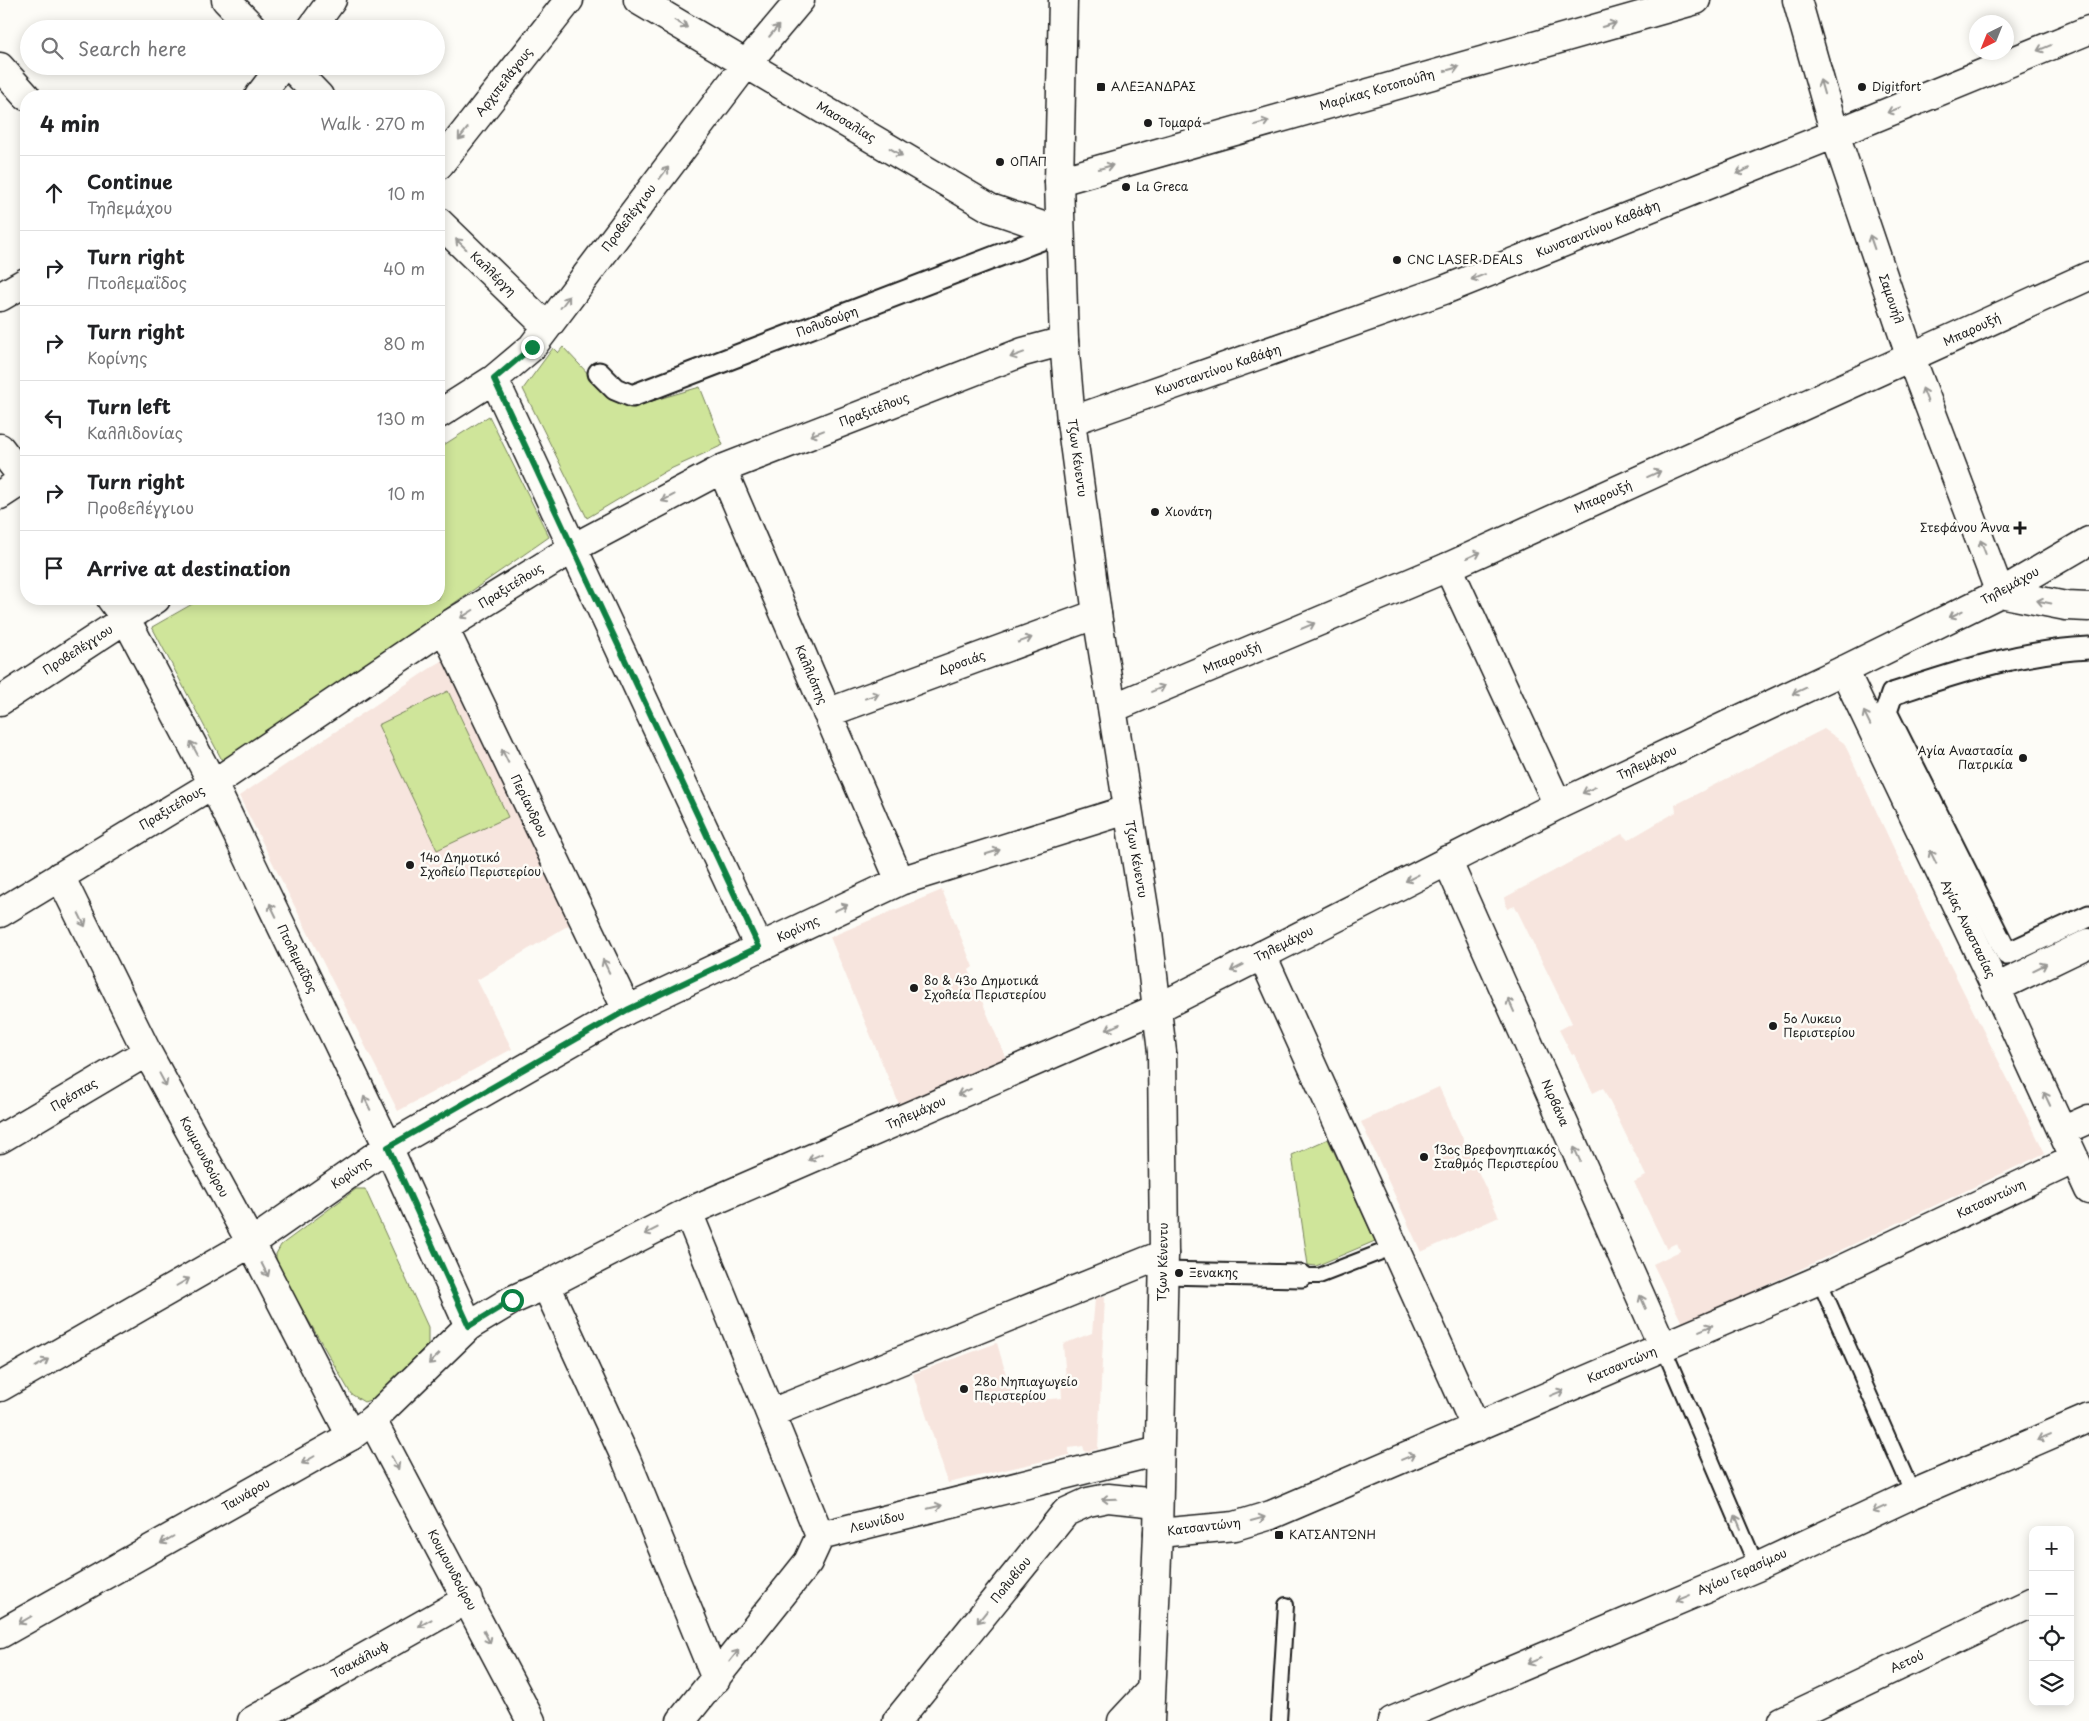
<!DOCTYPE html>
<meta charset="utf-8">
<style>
:root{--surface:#fff;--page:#f6f6f6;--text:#202124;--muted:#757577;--line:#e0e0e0}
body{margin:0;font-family:"Playpen Sans",sans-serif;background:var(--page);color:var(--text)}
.controls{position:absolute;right:15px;bottom:15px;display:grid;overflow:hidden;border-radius:10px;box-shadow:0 2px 12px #0003}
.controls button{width:45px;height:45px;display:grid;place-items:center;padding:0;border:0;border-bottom:1px solid var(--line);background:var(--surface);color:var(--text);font:25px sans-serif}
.compass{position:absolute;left:1969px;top:15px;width:45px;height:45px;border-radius:50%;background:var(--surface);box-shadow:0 2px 12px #0003;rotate:223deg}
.stop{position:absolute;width:15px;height:15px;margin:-11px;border:4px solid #0b8043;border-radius:50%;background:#fff}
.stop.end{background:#0b8043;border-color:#fff;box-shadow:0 1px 5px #0008}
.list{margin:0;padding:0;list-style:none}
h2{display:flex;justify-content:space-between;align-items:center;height:65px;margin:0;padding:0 20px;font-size:21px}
h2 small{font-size:16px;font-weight:400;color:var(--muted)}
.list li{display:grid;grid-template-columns:32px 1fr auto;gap:15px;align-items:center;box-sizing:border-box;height:75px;padding:0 20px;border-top:1px solid var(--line)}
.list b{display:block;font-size:19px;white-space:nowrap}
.list p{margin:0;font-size:16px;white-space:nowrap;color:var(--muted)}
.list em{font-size:16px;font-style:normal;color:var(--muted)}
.icon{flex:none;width:28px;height:28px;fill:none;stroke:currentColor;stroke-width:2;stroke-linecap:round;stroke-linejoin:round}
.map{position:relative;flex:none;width:2089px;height:1721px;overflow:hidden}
.search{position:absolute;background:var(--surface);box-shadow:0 2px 12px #0003;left:20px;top:20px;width:425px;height:55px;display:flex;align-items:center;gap:12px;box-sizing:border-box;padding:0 18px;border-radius:28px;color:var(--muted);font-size:19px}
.panel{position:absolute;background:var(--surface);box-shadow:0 2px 12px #0003;left:20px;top:90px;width:425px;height:515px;border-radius:20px}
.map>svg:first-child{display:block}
.built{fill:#f7e5de}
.green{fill:#cfe59a;stroke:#76805b}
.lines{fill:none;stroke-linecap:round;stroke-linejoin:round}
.service-casing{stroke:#1c1c1c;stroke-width:18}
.pedestrian-casing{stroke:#1c1c1c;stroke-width:25}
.minor-casing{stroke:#1c1c1c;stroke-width:31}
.tertiary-casing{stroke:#1c1c1c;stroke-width:31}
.service{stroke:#fdfcf7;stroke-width:14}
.pedestrian{stroke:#fdfcf7;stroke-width:21}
.minor{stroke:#fdfcf7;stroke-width:28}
.tertiary{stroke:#fdfcf7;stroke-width:28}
.oneway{stroke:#989794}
.route{stroke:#0b8043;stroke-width:6}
.poi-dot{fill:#1c1c1c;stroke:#fdfcf7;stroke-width:2}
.labels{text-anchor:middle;stroke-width:5;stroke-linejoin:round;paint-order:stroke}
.street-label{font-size:12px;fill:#1c1c1c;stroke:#fdfcf7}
.poi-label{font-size:12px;fill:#1c1c1c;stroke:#fdfcf7;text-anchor:start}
</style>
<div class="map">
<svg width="2089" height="1721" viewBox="0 0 2089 1721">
<rect width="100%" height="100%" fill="#fdfcf7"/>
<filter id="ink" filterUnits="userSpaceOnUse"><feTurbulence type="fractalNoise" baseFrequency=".02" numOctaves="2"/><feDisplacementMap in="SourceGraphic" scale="10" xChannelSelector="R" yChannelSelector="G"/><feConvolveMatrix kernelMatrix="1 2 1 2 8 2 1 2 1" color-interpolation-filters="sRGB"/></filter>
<g filter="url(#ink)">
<path class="built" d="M 447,657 L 574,922 L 477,980 L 512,1049 L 398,1111 L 239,796 Z
M 1824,729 L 1844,743 L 1932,929 L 2045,1153 L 1683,1325 L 1653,1264 L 1680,1251 L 1677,1243 L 1666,1248 L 1634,1182 L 1646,1176 L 1603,1088 L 1593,1093 L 1574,1054 L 1572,1055 L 1559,1030 L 1572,1023 L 1515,906 L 1507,909 L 1504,898 L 1622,834 L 1628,840 L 1676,812 L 1675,805 Z
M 942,890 L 973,967 L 969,970 L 1007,1061 L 899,1104 L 830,937 Z
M 1439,1087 L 1499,1217 L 1421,1252 L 1361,1122 Z
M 1105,1296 L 1098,1449 L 1085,1452 L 1083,1446 L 1069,1448 L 1069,1455 L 948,1483 L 913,1374 L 997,1343 L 1014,1402 L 1062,1398 L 1061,1380 L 1066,1379 L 1063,1344 L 1092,1333 L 1095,1299 Z"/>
<path class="green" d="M 563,347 L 609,396 L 631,407 L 700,387 L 723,445 L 666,471 L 587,518 L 523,389 L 553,348 L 558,353 Z
M 489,416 L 549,537 L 304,708 L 222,760 L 152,627 L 201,599 L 439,599 L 439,448 Z
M 448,691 L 508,817 L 437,850 L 378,725 Z
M 1328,1139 L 1375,1241 L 1316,1266 L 1308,1265 L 1292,1155 Z
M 356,1189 L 365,1189 L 428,1327 L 428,1344 L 373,1399 L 364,1402 L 351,1394 L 276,1264 L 276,1254 L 281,1245 Z"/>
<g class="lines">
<g class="service-casing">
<path id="service" d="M 1302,1276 L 1319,1276 L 1394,1247
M 1819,1280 L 1913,1494
M 1663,1347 L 1757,1567
M 1279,1721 L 1286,1605"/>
</g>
<g class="pedestrian-casing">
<path id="pedestrian" d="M 599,373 L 615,389 L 632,396 L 1060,232
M 2089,648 C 2020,651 1957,673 1892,694 L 1886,712 L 2007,954 L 2089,916
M 1163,1273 L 1302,1276"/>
</g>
<g class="minor-casing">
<path id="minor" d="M 226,0 L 254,29
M 638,0 L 990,208 L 1060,232
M 1797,0 L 1835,134 L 1911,358 L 2000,593 L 2089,541
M 311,29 L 332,0
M 290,66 L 319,96
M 0,67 L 26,96
M 259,96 L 282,66
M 439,165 L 569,0
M 1059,181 L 1696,0
M 439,222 L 547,327
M 0,297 L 26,282
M 494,379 L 759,947
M 439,414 L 494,379 L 532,347 L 747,63 L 800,0
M 1071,421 L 1444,290 L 1835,134 L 2089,30
M 0,448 L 26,482
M 722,469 L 900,881
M 0,495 L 26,478
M 1448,567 L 1558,805
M 111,599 L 126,619 L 213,784 L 388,1147 L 469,1326
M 444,628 L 627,1010
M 1844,670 L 1996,988 L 2089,1190
M 0,701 L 156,599
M 827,713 L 1097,614
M 1447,860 L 1663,1347
M 60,876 L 147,1052 L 251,1243 L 351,1436
M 0,913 L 213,784 L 444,628 L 573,548 L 722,469 L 1023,352 L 1064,341
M 1262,955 L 1476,1428
M 1996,988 L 2089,943
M 2062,1131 L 2089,1119
M 0,1139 L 147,1052
M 688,1212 L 820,1536
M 546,1285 L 626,1459 L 716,1679
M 0,1387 L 251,1243 L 388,1147 L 627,1010 L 900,881 L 1127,810
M 771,1413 L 1164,1254
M 372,1420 L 531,1721
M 1158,1533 L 1235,1526 L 1271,1515 L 1819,1280 L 2075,1159
M 820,1536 L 1159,1451
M 252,1721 L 468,1599
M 681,1721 L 808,1562 L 820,1536
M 897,1721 L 1066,1512 L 1088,1502 L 1108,1498 L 1157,1503
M 1122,1721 L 1150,1691
M 1392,1721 L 1757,1567 L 1913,1494 L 2089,1418
M 1782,1721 L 2033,1602"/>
</g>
<g class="tertiary-casing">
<path id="tertiary" d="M 1063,0 L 1059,181 L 1064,341 L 1071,421 L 1097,614 L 1148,933 L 1162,1052 L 1164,1254 L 1158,1533 L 1150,1721
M 1113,708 L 1448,567 L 2089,276
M 0,1634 L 351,1436 L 372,1420 L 469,1326 L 512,1300 L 546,1285 L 688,1212 L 1158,1008 L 1558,805 L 1844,670 L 2000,593 L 2066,606 L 2089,607"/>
</g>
<use href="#service" class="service"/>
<use href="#pedestrian" class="pedestrian"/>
<use href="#minor" class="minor"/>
<use href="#tertiary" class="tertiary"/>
</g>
<defs><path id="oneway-shaft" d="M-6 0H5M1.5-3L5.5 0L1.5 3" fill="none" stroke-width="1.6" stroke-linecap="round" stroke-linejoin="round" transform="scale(1.25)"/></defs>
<g class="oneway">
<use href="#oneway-shaft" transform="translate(681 24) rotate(30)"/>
<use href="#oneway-shaft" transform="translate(1609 25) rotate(-16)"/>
<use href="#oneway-shaft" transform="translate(774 31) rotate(-50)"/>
<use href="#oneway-shaft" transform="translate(2044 48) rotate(158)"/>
<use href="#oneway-shaft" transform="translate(1452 69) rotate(-16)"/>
<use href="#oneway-shaft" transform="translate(1822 87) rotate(-106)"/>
<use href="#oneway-shaft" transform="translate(1894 110) rotate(158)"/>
<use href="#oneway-shaft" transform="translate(1262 123) rotate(-16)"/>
<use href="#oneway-shaft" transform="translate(463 134) rotate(128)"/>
<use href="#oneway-shaft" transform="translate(896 152) rotate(31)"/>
<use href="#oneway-shaft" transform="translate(1106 167) rotate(-16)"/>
<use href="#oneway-shaft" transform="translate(1743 171) rotate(158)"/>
<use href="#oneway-shaft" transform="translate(664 173) rotate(-53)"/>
<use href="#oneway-shaft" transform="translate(1872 242) rotate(-109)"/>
<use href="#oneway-shaft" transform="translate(461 244) rotate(-136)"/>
<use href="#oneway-shaft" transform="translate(1478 277) rotate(158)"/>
<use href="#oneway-shaft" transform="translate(565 302) rotate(-53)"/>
<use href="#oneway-shaft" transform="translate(1017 355) rotate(160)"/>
<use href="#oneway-shaft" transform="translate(1925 395) rotate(-111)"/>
<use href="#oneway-shaft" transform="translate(817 433) rotate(159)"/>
<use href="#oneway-shaft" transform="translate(1654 474) rotate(-24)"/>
<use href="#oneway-shaft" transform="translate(668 498) rotate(152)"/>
<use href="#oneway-shaft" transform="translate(1983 547) rotate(-111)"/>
<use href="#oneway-shaft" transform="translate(1474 555) rotate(-24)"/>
<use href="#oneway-shaft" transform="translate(2044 602) rotate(-169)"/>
<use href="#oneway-shaft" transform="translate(467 614) rotate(148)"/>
<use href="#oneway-shaft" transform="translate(1956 614) rotate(154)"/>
<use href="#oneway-shaft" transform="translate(1308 626) rotate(-23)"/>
<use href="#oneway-shaft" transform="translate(1025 640) rotate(-20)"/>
<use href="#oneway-shaft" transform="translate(1158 689) rotate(-23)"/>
<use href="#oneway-shaft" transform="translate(1799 691) rotate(155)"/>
<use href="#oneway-shaft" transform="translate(872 696) rotate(-20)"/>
<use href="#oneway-shaft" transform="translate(1867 718) rotate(-116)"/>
<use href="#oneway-shaft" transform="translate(194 748) rotate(-118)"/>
<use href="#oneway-shaft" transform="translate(505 756) rotate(-116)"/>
<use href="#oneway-shaft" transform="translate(1589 790) rotate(155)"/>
<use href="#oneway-shaft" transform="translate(993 852) rotate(-17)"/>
<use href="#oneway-shaft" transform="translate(1933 857) rotate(-116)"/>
<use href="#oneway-shaft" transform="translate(1412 878) rotate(153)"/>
<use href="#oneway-shaft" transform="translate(841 908) rotate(-25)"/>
<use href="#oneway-shaft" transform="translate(273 910) rotate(-116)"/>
<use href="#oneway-shaft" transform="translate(82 920) rotate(64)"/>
<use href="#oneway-shaft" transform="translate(606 966) rotate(-116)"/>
<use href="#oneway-shaft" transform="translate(2040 967) rotate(-26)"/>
<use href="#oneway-shaft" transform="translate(1237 968) rotate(153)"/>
<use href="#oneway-shaft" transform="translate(1511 1005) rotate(-114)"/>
<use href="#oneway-shaft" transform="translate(1113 1027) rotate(156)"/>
<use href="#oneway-shaft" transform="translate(163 1080) rotate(62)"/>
<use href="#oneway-shaft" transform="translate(964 1092) rotate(156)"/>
<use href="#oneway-shaft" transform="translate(2047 1099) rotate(-115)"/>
<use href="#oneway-shaft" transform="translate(367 1103) rotate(-116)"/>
<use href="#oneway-shaft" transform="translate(1577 1154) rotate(-114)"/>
<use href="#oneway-shaft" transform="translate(815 1157) rotate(156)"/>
<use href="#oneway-shaft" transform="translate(651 1231) rotate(153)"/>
<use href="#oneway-shaft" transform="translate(265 1270) rotate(63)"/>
<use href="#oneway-shaft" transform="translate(183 1282) rotate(-30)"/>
<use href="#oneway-shaft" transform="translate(1643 1302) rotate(-114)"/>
<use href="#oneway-shaft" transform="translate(1706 1328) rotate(-23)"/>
<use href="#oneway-shaft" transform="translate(434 1359) rotate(136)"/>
<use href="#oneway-shaft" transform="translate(42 1363) rotate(-30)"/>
<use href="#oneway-shaft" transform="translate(1557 1393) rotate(-23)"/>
<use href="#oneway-shaft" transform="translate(2044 1437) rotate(157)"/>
<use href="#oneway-shaft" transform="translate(1408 1457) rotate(-23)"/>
<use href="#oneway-shaft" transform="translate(308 1460) rotate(150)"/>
<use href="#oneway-shaft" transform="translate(395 1463) rotate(62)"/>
<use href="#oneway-shaft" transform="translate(1109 1499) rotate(178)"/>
<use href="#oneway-shaft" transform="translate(935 1507) rotate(-14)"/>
<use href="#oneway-shaft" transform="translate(1879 1509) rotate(155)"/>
<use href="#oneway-shaft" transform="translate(1258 1519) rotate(-15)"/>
<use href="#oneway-shaft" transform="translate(1738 1522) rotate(-113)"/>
<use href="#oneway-shaft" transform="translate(167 1540) rotate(150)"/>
<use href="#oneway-shaft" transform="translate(1683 1598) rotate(157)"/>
<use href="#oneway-shaft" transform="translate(982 1617) rotate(129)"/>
<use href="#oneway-shaft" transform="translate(25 1620) rotate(150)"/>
<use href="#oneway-shaft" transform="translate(425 1623) rotate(151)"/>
<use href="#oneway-shaft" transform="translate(487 1637) rotate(63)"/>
<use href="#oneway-shaft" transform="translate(734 1656) rotate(-52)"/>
<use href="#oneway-shaft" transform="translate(1534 1661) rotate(157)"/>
</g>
</g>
<g class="lines" filter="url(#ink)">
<path class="route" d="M 512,1300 L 469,1326 L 388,1147 L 627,1010 L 759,947 L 494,379 L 532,347"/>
</g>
<g class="poi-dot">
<rect x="1096" y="82" width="10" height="10" rx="2.5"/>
<circle cx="1862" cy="87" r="5"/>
<circle cx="1148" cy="123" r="5"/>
<circle cx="1000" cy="162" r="5"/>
<circle cx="1126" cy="187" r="5"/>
<circle cx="1397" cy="260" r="5"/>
<circle cx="1155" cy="512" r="5"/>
<path d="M2017.5 520.5h5v5h5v5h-5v5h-5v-5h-5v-5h5z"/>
<circle cx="2023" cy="758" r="5"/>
<circle cx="410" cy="865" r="5"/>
<circle cx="914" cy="988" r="5"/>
<circle cx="1773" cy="1026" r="5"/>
<circle cx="1424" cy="1157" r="5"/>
<circle cx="1179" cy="1273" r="5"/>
<circle cx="964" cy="1389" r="5"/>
<rect x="1274" y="1530" width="10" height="10" rx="2.5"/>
</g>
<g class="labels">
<g class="street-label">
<text transform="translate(504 82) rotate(-52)" y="4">Αρχιπελάγους</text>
<text transform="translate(1377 90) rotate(-16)" y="4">Μαρίκας Κοτοπούλη</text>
<text transform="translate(846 122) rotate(31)" y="4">Μασσαλίας</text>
<text transform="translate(629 218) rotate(-53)" y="4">Προβελέγγιου</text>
<text transform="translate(1598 229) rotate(-22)" y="4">Κωνσταντίνου Καβάφη</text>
<text transform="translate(493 274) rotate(44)" y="4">Καλλέργη</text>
<text transform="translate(1891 299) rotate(71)" y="4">Σαμουήλ</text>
<text transform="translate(827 322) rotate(-21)" y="4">Πολυδούρη</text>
<text transform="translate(1972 330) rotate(-25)" y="4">Μπαρουξή</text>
<text transform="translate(1218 370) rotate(-19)" y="4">Κωνσταντίνου Καβάφη</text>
<text transform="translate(874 410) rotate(-21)" y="4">Πραξιτέλους</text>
<text transform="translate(1077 458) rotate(82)" y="4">Τζων Κένεντυ</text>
<text transform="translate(1603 497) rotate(-24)" y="4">Μπαρουξή</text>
<text transform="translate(511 586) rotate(-32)" y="4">Πραξιτέλους</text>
<text transform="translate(2010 586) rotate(-29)" y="4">Τηλεμάχου</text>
<text transform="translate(78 650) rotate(-33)" y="4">Προβελέγγιου</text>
<text transform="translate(1232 658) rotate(-23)" y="4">Μπαρουξή</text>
<text transform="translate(962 663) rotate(-20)" y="4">Δροσιάς</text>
<text transform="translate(811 675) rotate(67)" y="4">Καλλιόπης</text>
<text transform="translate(1647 763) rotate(-25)" y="4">Τηλεμάχου</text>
<text transform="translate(529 806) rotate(64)" y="4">Περίανδρου</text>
<text transform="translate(172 808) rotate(-31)" y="4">Πραξιτέλους</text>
<text transform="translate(1136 859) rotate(80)" y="4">Τζων Κένεντυ</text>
<text transform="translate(798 929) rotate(-25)" y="4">Κορίνης</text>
<text transform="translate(1968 929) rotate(64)" y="4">Αγίας Αναστασίας</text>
<text transform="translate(1284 944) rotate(-27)" y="4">Τηλεμάχου</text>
<text transform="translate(297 959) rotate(64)" y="4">Πτολεμαΐδος</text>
<text transform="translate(74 1095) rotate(-31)" y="4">Πρέσπας</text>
<text transform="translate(1555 1103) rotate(66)" y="4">Νιρβάνα</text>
<text transform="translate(916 1113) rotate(-24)" y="4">Τηλεμάχου</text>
<text transform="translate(204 1157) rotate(62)" y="4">Κουμουνδούρου</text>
<text transform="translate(351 1173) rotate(-35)" y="4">Κορίνης</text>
<text transform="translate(1991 1199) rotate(-25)" y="4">Κατσαντώνη</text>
<text transform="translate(1163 1262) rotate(-89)" y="4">Τζων Κένεντυ</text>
<text transform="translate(1622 1365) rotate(-23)" y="4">Κατσαντώνη</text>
<text transform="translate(246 1495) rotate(-30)" y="4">Ταινάρου</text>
<text transform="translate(877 1522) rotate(-14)" y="4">Λεωνίδου</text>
<text transform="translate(1204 1527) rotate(-7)" y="4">Κατσαντώνη</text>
<text transform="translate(452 1570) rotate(62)" y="4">Κουμουνδούρου</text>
<text transform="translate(1742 1572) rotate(-24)" y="4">Αγίου Γερασίμου</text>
<text transform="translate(1011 1580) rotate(-51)" y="4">Πολυβίου</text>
<text transform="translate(360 1660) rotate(-29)" y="4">Τσακάλωφ</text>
<text transform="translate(1907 1662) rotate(-25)" y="4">Αετού</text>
</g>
<g class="poi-label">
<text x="1111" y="91">ΑΛΕΞΑΝΔΡΑΣ</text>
<text x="1872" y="91">Digitfort</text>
<text x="1158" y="127">Τομαρά</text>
<text x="1010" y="166">ΟΠΑΠ</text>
<text x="1136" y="191">La Greca</text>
<text x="1407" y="264">CNC LASER DEALS</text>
<text x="1165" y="516">Χιονάτη</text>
<text x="2010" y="532" text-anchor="end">Στεφάνου Άννα</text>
<text x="2013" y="755" text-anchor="end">Αγία Αναστασία<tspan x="2013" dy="14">Πατρικία</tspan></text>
<text x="420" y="862">14ο Δημοτικό<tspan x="420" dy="14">Σχολείο Περιστερίου</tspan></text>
<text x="924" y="985">8ο &amp; 43ο Δημοτικά<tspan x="924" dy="14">Σχολεία Περιστερίου</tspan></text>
<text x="1783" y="1023">5ο Λυκειο<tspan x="1783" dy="14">Περιστερίου</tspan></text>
<text x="1434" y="1154">13ος Βρεφονηπιακός<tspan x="1434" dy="14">Σταθμός Περιστερίου</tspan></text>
<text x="1189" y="1277">Ξενακης</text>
<text x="974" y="1386">28ο Νηπιαγωγείο<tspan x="974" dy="14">Περιστερίου</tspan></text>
<text x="1289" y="1539">ΚΑΤΣΑΝΤΏΝΗ</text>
</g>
</g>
</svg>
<div class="controls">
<button>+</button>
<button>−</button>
<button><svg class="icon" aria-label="locate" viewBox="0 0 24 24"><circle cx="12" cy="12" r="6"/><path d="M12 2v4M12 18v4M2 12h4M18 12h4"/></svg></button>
<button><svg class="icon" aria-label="layers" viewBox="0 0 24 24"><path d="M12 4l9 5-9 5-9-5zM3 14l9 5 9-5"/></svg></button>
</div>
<svg class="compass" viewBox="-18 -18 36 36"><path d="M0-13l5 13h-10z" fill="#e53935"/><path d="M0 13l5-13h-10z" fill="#757577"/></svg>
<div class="stop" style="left:512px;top:1300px"></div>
<div class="stop end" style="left:532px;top:347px"></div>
<div class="search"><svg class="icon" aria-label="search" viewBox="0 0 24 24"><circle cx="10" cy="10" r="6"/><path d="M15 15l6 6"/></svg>Search here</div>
<section class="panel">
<h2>4 min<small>Walk · 270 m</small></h2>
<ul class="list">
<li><svg class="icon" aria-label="ahead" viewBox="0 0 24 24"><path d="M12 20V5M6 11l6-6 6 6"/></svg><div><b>Continue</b><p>Τηλεμάχου</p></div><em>10 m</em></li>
<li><svg class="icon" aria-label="right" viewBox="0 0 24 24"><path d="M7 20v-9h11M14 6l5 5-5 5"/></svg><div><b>Turn right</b><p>Πτολεμαΐδος</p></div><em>40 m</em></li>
<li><svg class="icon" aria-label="right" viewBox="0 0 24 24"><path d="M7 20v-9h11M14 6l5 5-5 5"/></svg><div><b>Turn right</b><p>Κορίνης</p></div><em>80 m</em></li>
<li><svg class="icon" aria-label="left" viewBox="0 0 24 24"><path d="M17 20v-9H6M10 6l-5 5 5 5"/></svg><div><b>Turn left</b><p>Καλλιδονίας</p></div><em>130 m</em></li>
<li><svg class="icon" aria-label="right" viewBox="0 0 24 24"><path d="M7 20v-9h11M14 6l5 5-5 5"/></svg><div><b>Turn right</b><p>Προβελέγγιου</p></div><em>10 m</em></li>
<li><svg class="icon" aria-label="arrive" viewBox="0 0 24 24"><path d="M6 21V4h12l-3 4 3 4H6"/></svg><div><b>Arrive at destination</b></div></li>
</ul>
</section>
</div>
